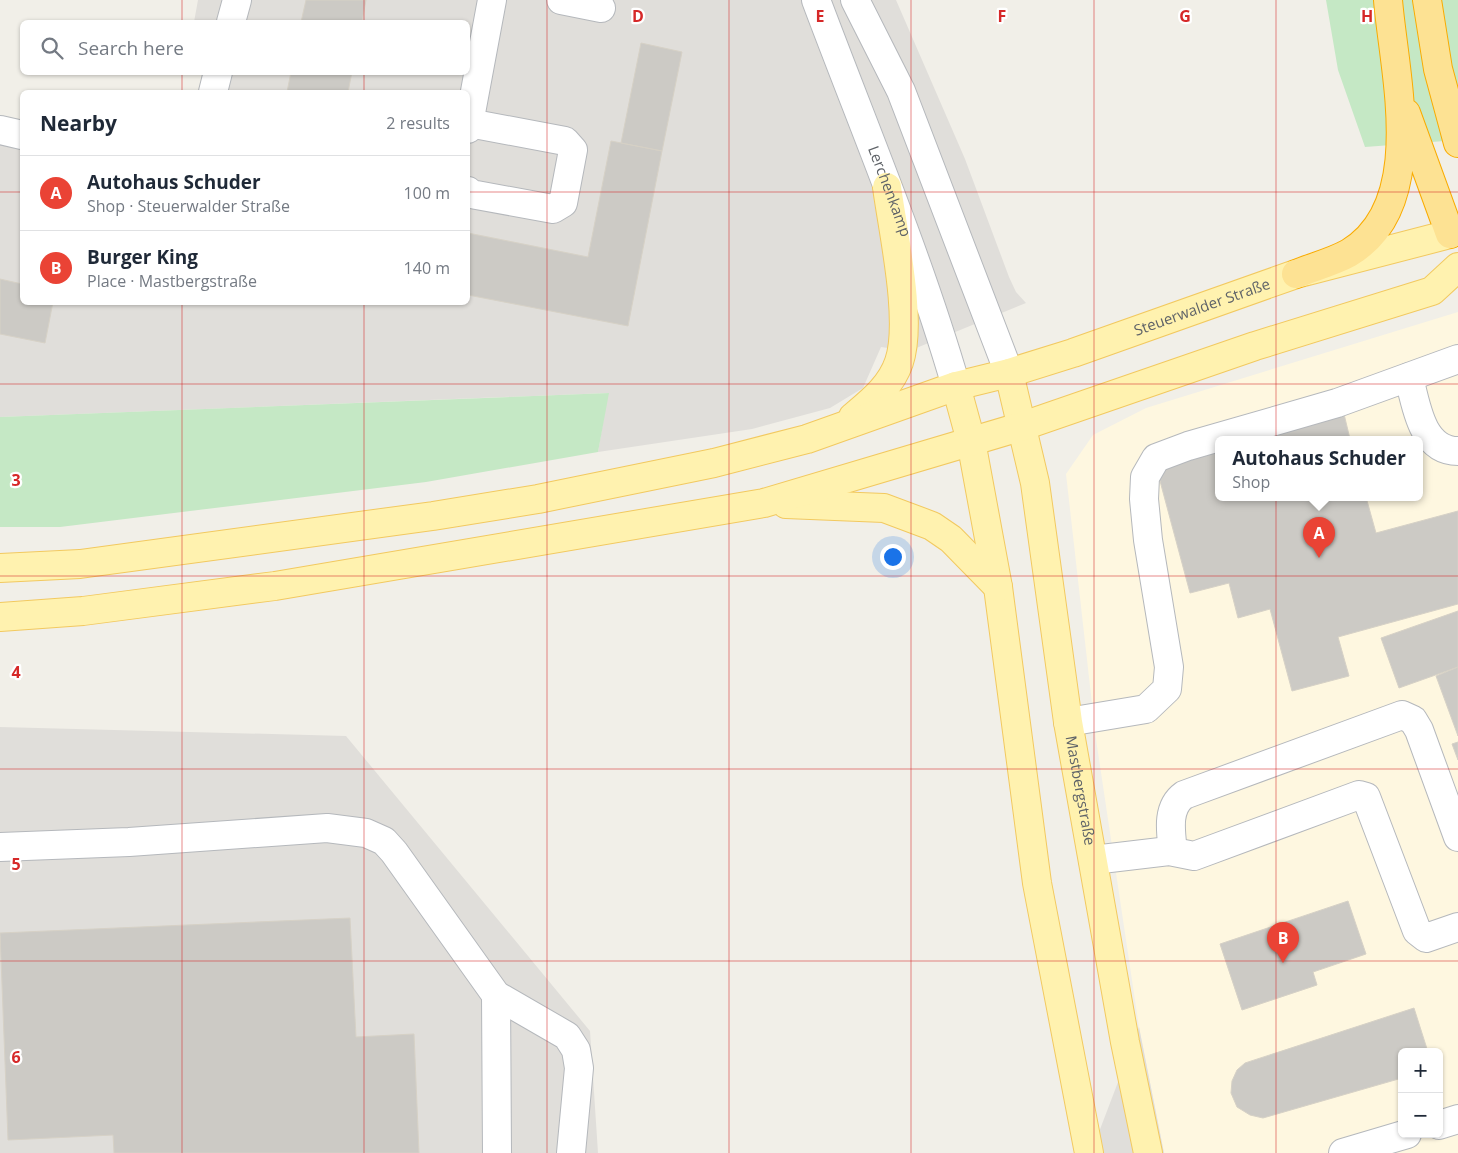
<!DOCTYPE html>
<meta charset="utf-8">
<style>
:root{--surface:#fff;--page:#f6f6f7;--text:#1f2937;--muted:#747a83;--line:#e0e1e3;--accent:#ea4335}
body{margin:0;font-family:"Open Sans",sans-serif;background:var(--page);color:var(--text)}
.controls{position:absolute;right:15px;bottom:15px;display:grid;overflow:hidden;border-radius:8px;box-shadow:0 1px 4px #0004}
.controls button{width:45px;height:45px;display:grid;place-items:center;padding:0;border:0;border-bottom:1px solid var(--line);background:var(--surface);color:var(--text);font:25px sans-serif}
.you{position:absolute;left:892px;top:556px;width:18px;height:18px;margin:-12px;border:4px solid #fff;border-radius:50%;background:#1a73e8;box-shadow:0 0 0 8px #1a73e833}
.badge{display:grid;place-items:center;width:32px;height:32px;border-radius:50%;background:var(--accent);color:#fff;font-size:16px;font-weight:700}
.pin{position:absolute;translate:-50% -41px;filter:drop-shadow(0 1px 2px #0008)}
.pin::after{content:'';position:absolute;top:26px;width:18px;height:15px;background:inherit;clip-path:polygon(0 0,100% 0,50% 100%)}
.popup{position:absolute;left:1215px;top:436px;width:208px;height:65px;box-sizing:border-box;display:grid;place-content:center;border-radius:8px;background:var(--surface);filter:drop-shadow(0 1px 4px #0005);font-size:16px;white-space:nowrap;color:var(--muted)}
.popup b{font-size:19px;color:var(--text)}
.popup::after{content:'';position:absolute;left:50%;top:100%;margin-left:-10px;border:10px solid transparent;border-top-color:var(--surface)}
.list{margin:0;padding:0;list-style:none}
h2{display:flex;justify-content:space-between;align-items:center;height:65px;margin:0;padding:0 20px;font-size:21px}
h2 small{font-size:16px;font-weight:400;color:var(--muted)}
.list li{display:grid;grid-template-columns:32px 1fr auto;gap:15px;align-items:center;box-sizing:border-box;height:75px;padding:0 20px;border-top:1px solid var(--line)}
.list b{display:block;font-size:19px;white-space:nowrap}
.list p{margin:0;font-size:16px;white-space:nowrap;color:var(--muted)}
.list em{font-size:16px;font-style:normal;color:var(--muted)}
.icon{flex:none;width:28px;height:28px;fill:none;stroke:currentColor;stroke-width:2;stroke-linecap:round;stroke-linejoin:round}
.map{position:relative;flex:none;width:1458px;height:1153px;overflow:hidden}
.search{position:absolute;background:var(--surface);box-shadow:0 1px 4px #0004;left:20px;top:20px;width:450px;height:55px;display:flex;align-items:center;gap:12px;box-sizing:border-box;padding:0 18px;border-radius:8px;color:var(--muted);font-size:19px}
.panel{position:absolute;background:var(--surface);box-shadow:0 1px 4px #0004;left:20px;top:90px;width:450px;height:215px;border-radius:8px}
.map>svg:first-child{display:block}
.commercial{fill:#fef7e0;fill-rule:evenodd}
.industrial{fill:#e0deda}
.green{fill:#c5e8c5}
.building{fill:#cccac5;stroke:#d6d1c6}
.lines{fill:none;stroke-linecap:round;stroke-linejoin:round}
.minor-casing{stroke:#b5b8bc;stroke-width:30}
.major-casing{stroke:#f2c960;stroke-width:30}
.highway-casing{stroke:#f9ab00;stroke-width:30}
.minor{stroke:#fff;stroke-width:28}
.major{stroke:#fff2af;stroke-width:28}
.highway{stroke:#fde293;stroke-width:28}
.grid{fill:none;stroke:#d62828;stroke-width:1;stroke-opacity:0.55}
.labels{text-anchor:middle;stroke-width:4.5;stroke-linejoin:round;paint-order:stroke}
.street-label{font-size:15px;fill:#5f6368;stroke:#fff}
.grid-label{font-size:16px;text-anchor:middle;font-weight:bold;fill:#d62828;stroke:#fff;stroke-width:4.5;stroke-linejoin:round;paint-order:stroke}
</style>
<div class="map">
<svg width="1458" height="1153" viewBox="0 0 1458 1153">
<rect width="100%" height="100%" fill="#f1efe8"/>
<path class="commercial" d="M 1458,312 L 1458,1153 L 1164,1153 L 1139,1027 L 1096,739 L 1066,474 L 1093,435 L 1146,408 ZM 1219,439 L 1419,439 L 1419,497 L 1219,497 ZM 1402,1052 L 1439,1052 L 1439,1134 L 1402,1134 Z"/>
<path class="industrial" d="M 198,0 L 896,0 L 965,159 L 1009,277 L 1016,292 L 1026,303 L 909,351 L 881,347 L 863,388 L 830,408 L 752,429 L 598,452 L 608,393 L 0,417 L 0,116 L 22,122 L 22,302 L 468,302 L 468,92 L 198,92 L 204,75 L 184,73 L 468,72 L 468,22 L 194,22 Z
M 0,727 L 346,736 L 590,1031 L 598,1153 L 0,1153 Z
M 1139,1027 L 1164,1153 L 1091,1153 Z"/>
<path class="green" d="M 1326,0 L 1458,0 L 1458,140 L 1365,147 L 1338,70 Z
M 609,393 L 598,452 L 426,482 L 60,527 L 0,527 L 0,417 Z"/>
<path class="building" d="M 306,0 L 366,0 L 362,22 L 301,22 Z
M 641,43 L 682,52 L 662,151 L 621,143 Z
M 291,72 L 352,72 L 348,92 L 287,92 Z
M 611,141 L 662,151 L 628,326 L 468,295 L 468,233 L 588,257 Z
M 0,279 L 22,284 L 22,302 L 53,302 L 45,343 L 0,334 Z
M 1344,414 L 1350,439 L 1252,439 Z
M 1219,448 L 1219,497 L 1366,497 L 1376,533 L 1458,511 L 1458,604 L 1338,637 L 1349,676 L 1292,691 L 1270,609 L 1238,618 L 1229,583 L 1190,593 L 1156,466 Z
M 1458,611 L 1458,667 L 1399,688 L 1381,638 Z
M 1458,667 L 1458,736 L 1436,676 Z
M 1458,742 L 1458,760 L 1452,744 Z
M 1348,901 L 1366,954 L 1313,972 L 1317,985 L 1242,1010 L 1220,944 Z
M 350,918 L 356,1037 L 414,1034 L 419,1153 L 114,1153 L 113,1135 L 8,1140 L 0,933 Z
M 1414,1008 L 1428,1052 L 1402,1052 L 1402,1078 L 1263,1118 L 1250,1115 L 1237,1107 L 1231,1093 L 1232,1081 L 1237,1070 L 1245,1063 Z"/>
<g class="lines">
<g class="minor-casing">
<g id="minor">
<path d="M 561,0 L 601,8"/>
<path id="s1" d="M 816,0 C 864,128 918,255 956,386"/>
<path d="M 855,0 L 901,91 L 1009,373"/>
<path d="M 231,22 L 237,0"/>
<path d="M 213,92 L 218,72"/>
<path d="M 468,129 L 492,0"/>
<path d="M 0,130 L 22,135"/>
<path d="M 468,191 L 471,194 L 553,209 L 563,203 L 573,150 L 565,141 L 469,123"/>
<path d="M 1409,377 C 1416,406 1422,451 1458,451"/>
<path d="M 1068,722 L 1146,709 L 1167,689 L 1169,667 L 1148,540 L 1144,499 L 1145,477 L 1156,458 L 1188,446 L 1337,403 L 1458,359"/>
<path d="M 0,847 L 129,842 L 327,828 L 366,833 L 384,841 L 394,852 L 496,995 L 567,1036 L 576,1050 L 579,1068 L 571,1153"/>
<path d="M 1173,851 C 1171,833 1166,808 1184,795 L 1402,715 L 1413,720 L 1419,730 L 1458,837"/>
<path d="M 1093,860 L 1169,851 L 1194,856 L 1359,795 L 1366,797 L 1417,931 L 1426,938 L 1458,927"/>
<path d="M 496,995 L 497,1153"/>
<path d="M 1439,1125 L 1458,1119"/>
<path d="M 1343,1153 L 1407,1134"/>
</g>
</g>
<g class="major-casing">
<g id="major">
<path id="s2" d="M 1009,373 L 1035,483 L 1068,722 L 1125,1042 L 1148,1153"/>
<path d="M 956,386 L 971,441 L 998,587 L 1037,883 L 1089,1153"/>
<path d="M 853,417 C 872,401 891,386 899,362 C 913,321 893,232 887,187"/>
<path d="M 786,504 L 884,508 L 932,526 L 951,539 L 998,587"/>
<path id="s3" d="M 0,568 L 80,564 L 433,516 L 538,499 L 714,463 L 807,439 L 956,386 L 1009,373 L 1073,353 L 1296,274 L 1450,234"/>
<path d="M 0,617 L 83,611 L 275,586 L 764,503 L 1023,426 L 1255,346 L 1432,291 L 1458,267"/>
</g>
</g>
<g class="highway-casing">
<path id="highway" d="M 1427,0 L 1438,69 L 1458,143
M 1406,113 L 1450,234
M 1296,274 C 1313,267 1333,262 1349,253 C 1429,205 1394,74 1388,0"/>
</g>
<use href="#minor" class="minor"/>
<use href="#major" class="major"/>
<use href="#highway" class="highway"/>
</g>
<path class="grid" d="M 182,0 L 182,22M 364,0 L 364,22M 547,0 L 547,1153M 729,0 L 729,1153M 911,0 L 911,1153M 1094,0 L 1094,1153M 1276,0 L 1276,1153M 182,72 L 182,92M 364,72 L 364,92M 0,192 L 22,192M 468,192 L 1458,192M 182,302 L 182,1153M 364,302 L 364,1153M 0,384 L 1458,384M 0,576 L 1458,576M 0,769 L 1458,769M 0,961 L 1458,961"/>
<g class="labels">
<g class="street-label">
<text dy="5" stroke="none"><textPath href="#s1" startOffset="205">Lerchenkamp</textPath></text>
<text dy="5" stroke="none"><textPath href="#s3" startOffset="1235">Steuerwalder Straße</textPath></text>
<text dy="5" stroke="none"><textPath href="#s2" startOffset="424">Mastbergstraße</textPath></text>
</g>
</g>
<g class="grid-label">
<text x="638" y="22">D</text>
<text x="820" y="22">E</text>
<text x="1002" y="22">F</text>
<text x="1185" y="22">G</text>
<text x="1367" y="22">H</text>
<text x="16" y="486">3</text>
<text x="16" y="678">4</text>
<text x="16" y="870">5</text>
<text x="16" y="1063">6</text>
</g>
</svg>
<div class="controls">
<button>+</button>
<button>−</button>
</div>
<div class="you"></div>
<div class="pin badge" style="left:1319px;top:558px">A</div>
<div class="popup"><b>Autohaus Schuder</b>Shop</div>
<div class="pin badge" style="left:1283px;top:963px">B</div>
<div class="search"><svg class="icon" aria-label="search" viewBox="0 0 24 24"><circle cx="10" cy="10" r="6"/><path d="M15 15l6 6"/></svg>Search here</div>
<section class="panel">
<h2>Nearby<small>2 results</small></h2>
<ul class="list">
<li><span class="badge">A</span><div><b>Autohaus Schuder</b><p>Shop · Steuerwalder Straße</p></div><em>100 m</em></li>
<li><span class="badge">B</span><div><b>Burger King</b><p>Place · Mastbergstraße</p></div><em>140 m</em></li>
</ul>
</section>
</div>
